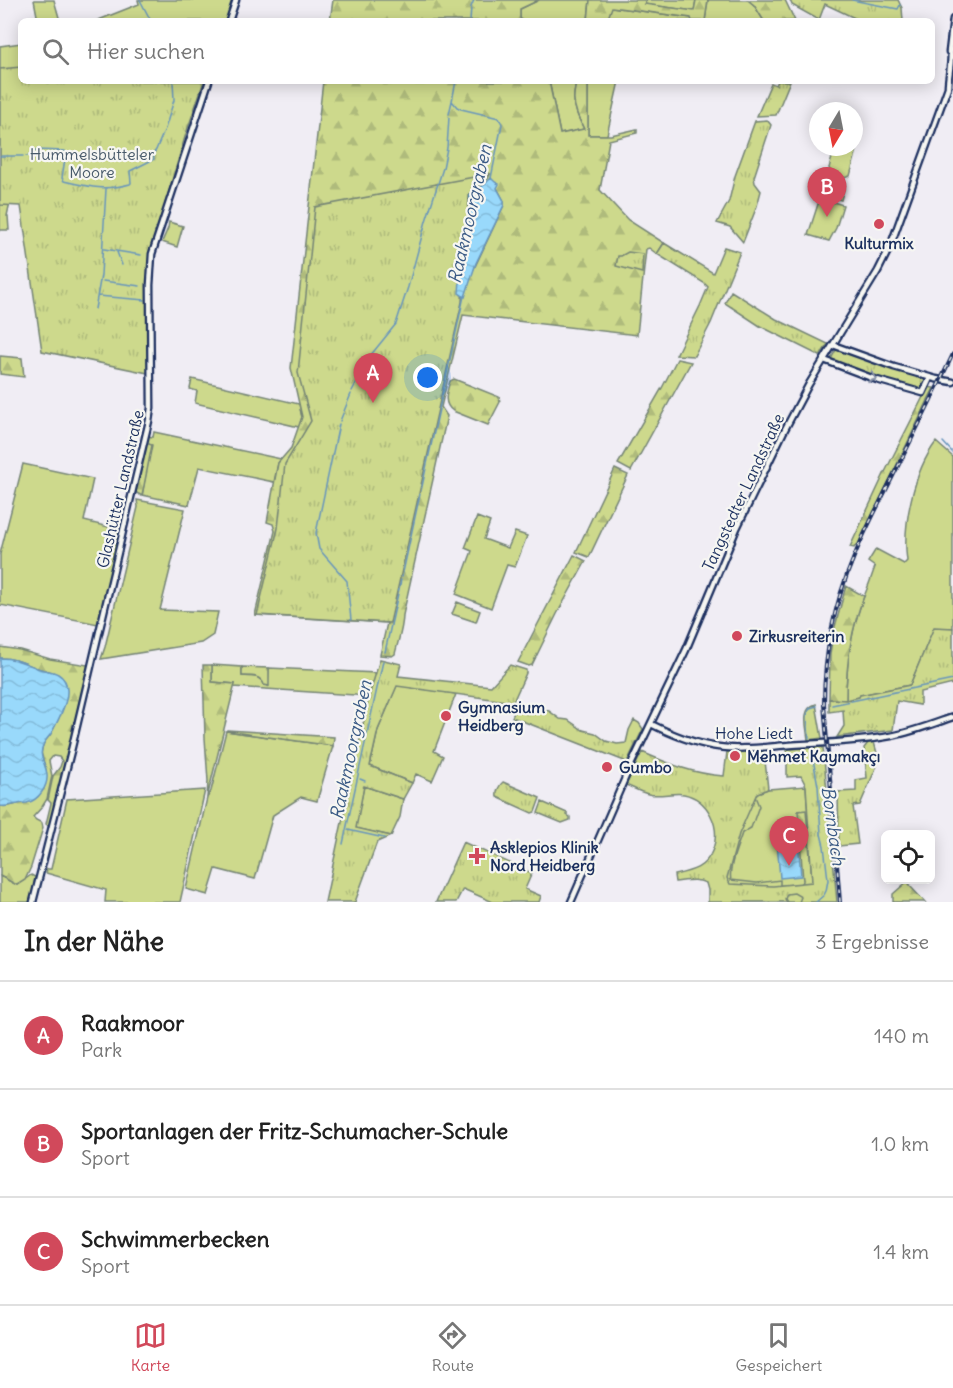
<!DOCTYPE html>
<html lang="de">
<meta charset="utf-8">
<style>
:root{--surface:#fff;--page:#f2f2f2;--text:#222;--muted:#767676;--line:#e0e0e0;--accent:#d1495b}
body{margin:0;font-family:Delius,sans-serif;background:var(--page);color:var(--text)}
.controls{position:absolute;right:18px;bottom:18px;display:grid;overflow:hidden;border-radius:9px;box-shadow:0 3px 15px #0003}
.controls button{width:54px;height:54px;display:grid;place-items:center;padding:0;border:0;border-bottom:2px solid var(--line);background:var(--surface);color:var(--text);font:30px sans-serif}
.compass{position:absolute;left:809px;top:102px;width:54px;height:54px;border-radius:50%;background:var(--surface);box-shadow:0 3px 15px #0003;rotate:190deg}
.you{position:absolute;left:428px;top:378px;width:21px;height:21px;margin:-15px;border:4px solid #fff;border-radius:50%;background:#1a73e8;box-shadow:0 0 0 9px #1a73e833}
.badge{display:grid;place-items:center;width:39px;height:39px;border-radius:50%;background:var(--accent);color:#fff;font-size:20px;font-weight:700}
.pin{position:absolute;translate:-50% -50px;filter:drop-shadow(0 2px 3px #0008)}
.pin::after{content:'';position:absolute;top:32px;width:21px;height:18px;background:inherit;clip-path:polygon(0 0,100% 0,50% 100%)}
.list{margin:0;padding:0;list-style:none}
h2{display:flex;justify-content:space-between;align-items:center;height:78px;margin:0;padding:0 24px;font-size:26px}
h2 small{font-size:20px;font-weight:400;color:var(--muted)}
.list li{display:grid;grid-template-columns:39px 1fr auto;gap:18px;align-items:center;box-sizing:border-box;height:108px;padding:0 24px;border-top:2px solid var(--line)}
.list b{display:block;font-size:22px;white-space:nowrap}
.list p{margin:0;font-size:20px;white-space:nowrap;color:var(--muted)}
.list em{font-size:20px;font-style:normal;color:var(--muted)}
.icon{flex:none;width:33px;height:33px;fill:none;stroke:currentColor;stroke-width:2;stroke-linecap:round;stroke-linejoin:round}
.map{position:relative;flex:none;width:953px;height:902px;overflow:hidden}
.search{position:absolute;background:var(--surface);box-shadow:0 3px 15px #0003;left:18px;right:18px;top:18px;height:66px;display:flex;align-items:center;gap:15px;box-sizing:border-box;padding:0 21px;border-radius:9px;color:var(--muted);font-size:22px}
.sheet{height:402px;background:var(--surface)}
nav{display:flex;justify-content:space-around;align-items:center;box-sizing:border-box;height:84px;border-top:2px solid var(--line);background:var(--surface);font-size:16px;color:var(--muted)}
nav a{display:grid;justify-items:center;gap:3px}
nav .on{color:var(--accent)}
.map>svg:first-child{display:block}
.green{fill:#cdd98c;stroke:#748475;stroke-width:1.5}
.forest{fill:url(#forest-firs);stroke:#748475;stroke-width:1.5;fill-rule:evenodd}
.park{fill:url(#park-tufts);stroke:#748475;stroke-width:1.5}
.water{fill:url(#water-waves);stroke:#6795bc;stroke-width:1.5}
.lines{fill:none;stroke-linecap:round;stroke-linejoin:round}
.stream{stroke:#6795bc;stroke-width:1.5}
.secondary-casing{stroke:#1b2f5e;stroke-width:9}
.secondary{stroke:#f6f6f2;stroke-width:4.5}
.rail-casing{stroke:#1b2f5e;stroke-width:4}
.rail{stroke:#f6f6f2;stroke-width:1.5;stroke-dasharray:4.5;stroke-linecap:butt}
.oneway{stroke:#8892a8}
.poi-dot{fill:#d1495b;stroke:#f6f6f2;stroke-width:2}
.labels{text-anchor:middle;stroke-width:4.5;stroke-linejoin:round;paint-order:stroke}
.park-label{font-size:16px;fill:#485a6a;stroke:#f6f6f2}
.poi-label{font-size:16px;font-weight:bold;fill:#1b2f5e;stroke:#f6f6f2;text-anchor:start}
.street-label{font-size:16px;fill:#1b2f5e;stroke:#f6f6f2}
.water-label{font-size:18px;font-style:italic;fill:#3a5a85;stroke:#f6f6f2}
</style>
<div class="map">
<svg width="953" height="902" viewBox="0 0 953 902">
<defs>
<pattern id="forest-firs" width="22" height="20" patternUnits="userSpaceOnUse" patternTransform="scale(1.5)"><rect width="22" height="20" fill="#cdd98c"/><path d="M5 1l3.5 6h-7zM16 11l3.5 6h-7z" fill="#afbb7b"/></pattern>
<pattern id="park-tufts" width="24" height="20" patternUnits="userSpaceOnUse" patternTransform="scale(1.5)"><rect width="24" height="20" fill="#cdd98c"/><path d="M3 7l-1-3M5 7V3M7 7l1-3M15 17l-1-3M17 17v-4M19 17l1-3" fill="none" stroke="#afbb7b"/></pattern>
<pattern id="water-waves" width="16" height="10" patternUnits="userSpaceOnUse" patternTransform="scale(1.5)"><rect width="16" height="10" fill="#99d9fb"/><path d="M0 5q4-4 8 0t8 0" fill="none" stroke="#83bbda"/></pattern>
</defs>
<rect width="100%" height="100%" fill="#f0edf4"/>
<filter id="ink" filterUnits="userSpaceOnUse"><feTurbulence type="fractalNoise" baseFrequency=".0167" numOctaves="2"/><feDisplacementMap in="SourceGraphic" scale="12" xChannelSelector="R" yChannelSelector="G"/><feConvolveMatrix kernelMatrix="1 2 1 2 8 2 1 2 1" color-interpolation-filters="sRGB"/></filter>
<g filter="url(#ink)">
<path class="green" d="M 34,0 L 54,0 L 60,21 L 38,21 Z
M 138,0 L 233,0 L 226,21 L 96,21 L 139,4 Z
M 539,0 L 590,0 L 588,20 L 522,21 L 520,18 L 520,9 Z
M 647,0 L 696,0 L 694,11 L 643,4 Z
M 708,0 L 748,0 L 754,5 L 764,21 L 705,21 Z
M 611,7 L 692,18 L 692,21 L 607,21 Z
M 21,43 L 21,81 L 31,103 L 7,216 L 8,216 L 9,230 L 0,230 L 0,46 Z
M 549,81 L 576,81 C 576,86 574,91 574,96 C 573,107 579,119 584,129 L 560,134 Z
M 588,81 L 619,81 L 607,135 L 588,135 Z
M 854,145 L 857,147 L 857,150 L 850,176 L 844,178 L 831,173 L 829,168 L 835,147 L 854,147 Z
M 820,198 L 843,205 L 836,228 L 829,241 L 808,235 Z
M 169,222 L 183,226 L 177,247 L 162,242 L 168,228 Z
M 192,379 L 299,404 L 302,417 L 299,427 L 195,403 L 197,391 L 190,389 Z
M 154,432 L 281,459 L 278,463 L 274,482 L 199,467 L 189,505 L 142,495 L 151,445 L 145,443 L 148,436 L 153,437 Z
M 936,442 L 953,457 L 953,628 L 934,628 L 910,685 L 860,695 L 860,697 L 846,700 C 846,662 852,624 867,589 C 870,582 872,575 875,567 L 868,562 L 876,549 L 904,564 L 907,561 C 902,525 914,471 936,442 Z
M 23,464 L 93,479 L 84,521 L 121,530 L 98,624 L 0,605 L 0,554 Z
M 137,500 L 185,509 L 160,610 L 218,612 L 213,635 L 201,643 L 101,659 L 105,647 L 138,507 Z
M 477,517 L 490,522 L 484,539 L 508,548 L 515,532 L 527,536 L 515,567 L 507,565 L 491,608 L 456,594 L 472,551 L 465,548 Z
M 457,602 L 480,611 L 476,622 L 452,614 Z
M 212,665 L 242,667 L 242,676 L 257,677 L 268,686 L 269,668 L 377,673 L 369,696 L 234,687 L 235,684 L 212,682 Z
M 397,685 L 456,694 L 434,751 L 443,756 L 432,781 L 416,774 L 412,783 L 370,766 L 378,730 Z
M 816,704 L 822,738 L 808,740 C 807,727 800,709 816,704 Z
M 226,731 L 333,746 L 317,801 L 301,797 L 273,815 L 255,879 L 216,869 L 208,895 L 186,889 L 207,798 L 211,791 Z
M 364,786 L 403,799 L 400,817 L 391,836 L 355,828 Z
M 806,786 L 812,883 L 773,886 L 730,884 L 727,878 L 739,834 L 757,793 L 768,789 Z
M 205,790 L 180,902 L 105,902 L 106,890 L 46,873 L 47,869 L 51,869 L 67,799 Z
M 31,875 L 35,877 L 31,902 L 0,902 L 0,876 L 17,885 Z"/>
<path class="forest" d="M 333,0 L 539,0 L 520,9 L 520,18 L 522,21 L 330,21 Z
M 590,0 L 647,0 L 644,4 L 694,11 L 696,0 L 708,0 L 705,21 L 692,21 L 691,18 L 612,7 L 607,21 L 588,21 Z
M 748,0 L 785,0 L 795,21 L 764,21 L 754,5 Z
M 323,81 L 549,81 L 560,134 L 584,129 C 579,119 573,107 574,96 C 574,90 576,86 576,81 L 588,81 L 588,135 L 611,135 L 637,129 L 637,133 L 609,140 L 600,190 L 628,220 L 664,243 L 657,254 L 649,248 L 646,249 L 637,335 L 463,315 L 441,407 L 447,416 L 403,615 C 403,628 398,641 395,654 L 392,656 L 380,655 L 387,623 L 255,615 L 275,531 L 273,524 L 267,522 L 278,463 L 291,448 L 302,417 L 291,368 ZM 483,186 L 497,188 L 504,201 L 504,205 L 471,275 L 460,280 L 455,268 L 466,254 L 469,248 L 470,195 L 475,190 Z
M 0,356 L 22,358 L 24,377 L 0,374 Z
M 677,359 L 691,362 L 631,471 L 618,464 L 662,388 Z
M 454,379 L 499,397 L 500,402 L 488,425 L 453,411 C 442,403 447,392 450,381 Z
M 928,387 L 934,388 L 857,547 L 855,546 L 854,548 L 850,547 L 884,474 Z
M 145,443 L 152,445 L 142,496 L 135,492 Z
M 615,469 L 628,475 L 589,557 L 576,552 Z
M 574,555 L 586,561 L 557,614 L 532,665 L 529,666 L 518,662 Z
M 846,586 L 864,596 C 851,629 846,665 846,700 L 829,699 L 830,654 L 833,634 Z
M 0,647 L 20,650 L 50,659 L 88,665 L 50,827 L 46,824 L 51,803 L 48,800 L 53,776 L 60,767 L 62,761 L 59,757 L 53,756 L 49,761 L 52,776 L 47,799 L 42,807 L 33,817 L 36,820 L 42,823 L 43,828 L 31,867 L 25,880 L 17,885 L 0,876 L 0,806 C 9,808 14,804 22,803 C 39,801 48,786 46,770 C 44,759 38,755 44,743 C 46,739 50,736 52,732 C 59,718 75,689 61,677 C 55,671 47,671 40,669 C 26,664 15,658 0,658 Z
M 203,665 L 212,665 L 212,682 L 235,684 L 207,798 L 208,781 L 205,738 Z
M 242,667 L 269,668 L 269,686 L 264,685 C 261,675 250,676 242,676 Z
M 227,730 L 334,737 L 333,746 L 226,731 Z
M 754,794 L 759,806 L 751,828 L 742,833 C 738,846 728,868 731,880 L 757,883 L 780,880 L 780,888 L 801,886 L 803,881 L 798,811 L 806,810 L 814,902 L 745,902 L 740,895 L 710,866 Z
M 909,880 L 914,880 L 909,885 L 925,902 L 893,902 L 893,894 Z"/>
<path class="park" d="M 790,0 L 898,0 L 902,8 L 903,21 L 861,21 L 825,4 L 819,20 L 792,5 Z
M 21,67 L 21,81 L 47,81 L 48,83 L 64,81 L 204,81 L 185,137 L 149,258 L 148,373 L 42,351 L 21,206 L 0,205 L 0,69 Z
M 778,81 L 790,81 L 776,115 L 757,116 L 771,83 L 776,85 Z
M 767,120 L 771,125 L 754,177 L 755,183 L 761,191 L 757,206 L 743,242 L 730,227 L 717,223 L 729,201 L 735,176 L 755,121 Z
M 490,174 C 485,187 475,185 469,195 L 467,248 L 454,268 L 455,271 L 463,279 L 462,302 L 390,623 L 257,615 L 278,528 L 285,464 L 311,421 L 298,373 L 315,207 Z
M 827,179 L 845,185 L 841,200 L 823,195 Z
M 664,243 L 713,273 L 724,247 L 740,252 L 711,323 L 694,356 L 676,355 L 700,306 L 708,287 L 704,283 L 657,254 Z
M 628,252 L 643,254 L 642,273 L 616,266 L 618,256 L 621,256 Z
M 731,291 L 776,319 L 828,344 L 820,356 L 760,326 L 725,303 Z
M 837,348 L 865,360 L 925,378 L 925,383 L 921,390 L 875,377 L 830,361 Z
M 934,627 L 953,628 L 953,684 L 920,692 L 920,705 L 897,701 L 893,730 L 837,737 L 844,726 L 843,710 L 829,712 L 829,699 L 846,700 L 859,697 L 860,695 L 910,685 Z
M 380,659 L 401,664 L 398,676 L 491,686 L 510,665 L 526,670 L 526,673 L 513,702 L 397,686 L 378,730 L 370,766 L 412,783 L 403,799 L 364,786 L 356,828 L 391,836 L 377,842 L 355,902 L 325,902 L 369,696 Z
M 518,703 L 528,708 L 545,710 L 549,711 L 560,719 L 568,720 L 583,730 L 595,733 L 606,741 L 617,744 L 626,743 L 629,730 L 634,720 L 639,723 L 643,729 L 627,762 L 512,717 Z
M 874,742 L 879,761 L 860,805 L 853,806 L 858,844 L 839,846 L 838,792 L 856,791 L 856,780 L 867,778 L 864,748 L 868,743 Z
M 823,747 L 837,902 L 799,902 L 801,897 L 794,893 L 787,894 L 785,899 L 787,902 L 708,902 L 708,890 L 706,883 C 696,878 685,881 675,882 L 674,875 C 692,871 706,868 713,849 C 721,826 708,799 684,794 C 673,792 659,797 648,794 C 640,792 633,788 626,785 L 642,752 C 669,764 694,774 724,776 L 727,752 L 764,751 L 768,789 L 757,793 L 739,834 L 727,878 L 730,884 L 773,886 L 812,882 L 806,786 L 801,776 L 787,777 L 787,749 Z
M 503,782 L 540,798 L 535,812 L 532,813 L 497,797 C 496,792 499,785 503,782 Z
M 542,802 L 567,813 L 567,815 L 570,817 L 570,820 L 562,823 L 538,813 Z
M 463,842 L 532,873 L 525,889 L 541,896 L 539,902 L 493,902 L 463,889 L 456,902 L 436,902 Z"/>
<path class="water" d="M 491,178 L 495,182 L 499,184 L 497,188 L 504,201 L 504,205 L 476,263 L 465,297 L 459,293 L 460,280 L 455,268 L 466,254 L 469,248 L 470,195 L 475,190 L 483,186 Z
M 0,658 C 17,658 25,664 40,669 C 46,671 53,671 58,674 C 78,686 60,717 52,732 C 50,736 46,739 44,743 C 37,757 46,762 47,775 C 48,786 39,800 27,803 C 24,803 21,803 18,804 C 10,805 9,807 0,806 Z
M 798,840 L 801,876 L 780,878 L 777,842 Z"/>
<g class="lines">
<path class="stream" d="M 140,0 L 151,21
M 852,0 L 898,9 L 900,5
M 470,21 L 471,7 L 474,0
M 456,81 L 452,101 L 457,107 L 461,109 L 499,118 L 502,124 L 491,178
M 449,114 L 452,101
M 165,129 L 174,100 L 173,81
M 0,156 L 23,156
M 26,156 L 32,155 L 36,150 L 65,151 L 66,153 L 62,178 L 64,181 C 90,187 104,191 130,184 L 131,183 L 130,171 L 154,159 L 153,154 L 156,150 L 164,131
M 104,249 L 141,255
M 117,252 L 122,265
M 103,281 L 140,286
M 98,296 L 145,300
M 95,309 L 101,275 L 106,189
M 352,391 L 370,356 L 396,324 L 408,287 L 426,221 L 443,168 L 447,148 L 449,117
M 340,421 L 351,394
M 339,424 L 316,533 L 319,549 L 347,581 L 351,620
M 943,442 L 953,453
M 421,491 L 464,296
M 402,577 L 420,494
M 385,652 L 401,580
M 832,705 L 953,680
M 809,738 L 807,715 L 810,708 L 817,706
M 811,748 L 818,786 L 821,834 L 824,846 L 828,880 L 826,891 L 824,895 L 816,902
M 360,779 L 365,781
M 348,830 L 384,838
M 343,844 L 383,661"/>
<g class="secondary-casing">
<path id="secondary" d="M 229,21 L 236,0
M 949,52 L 953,19
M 833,345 L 894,367 L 936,379 L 953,382
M 824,360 L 877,380 L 923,393 L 930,378
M 651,724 C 671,734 690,742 712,746 C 738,751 764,747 790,745 C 824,743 858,742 891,736 C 913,732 933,724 953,717
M 33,902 L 72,747 L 149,421 L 151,408 L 150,285 L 152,254 L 209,81
M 571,902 L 629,769 L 686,650 L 737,528 L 783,433 L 809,384 L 878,271 L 890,247 L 948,87 C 948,74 953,61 950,49"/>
</g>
<use href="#secondary" class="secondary"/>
<g class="rail-casing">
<path id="rail" d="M 840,902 L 824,704 C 824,653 834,604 854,557 C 865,530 879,504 892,478 C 913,437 933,396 953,354"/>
</g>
<use href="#rail" class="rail"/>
</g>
<defs><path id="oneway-chevron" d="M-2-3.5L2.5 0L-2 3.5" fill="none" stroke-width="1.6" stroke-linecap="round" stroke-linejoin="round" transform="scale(1.5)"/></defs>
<use class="oneway" href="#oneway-chevron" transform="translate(873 378) rotate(19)"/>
</g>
<g class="poi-dot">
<circle cx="879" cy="224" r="6"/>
<circle cx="737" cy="636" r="6"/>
<circle cx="446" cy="716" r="6"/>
<circle cx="735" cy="756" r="6"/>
<circle cx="607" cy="767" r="6"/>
<path d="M474 847h6v6h6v6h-6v6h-6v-6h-6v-6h6z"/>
</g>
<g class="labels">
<g class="park-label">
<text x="92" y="160">Hummelsbütteler<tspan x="92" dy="18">Moore</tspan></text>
</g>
<g class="poi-label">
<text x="879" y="249" text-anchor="middle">Kulturmix</text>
<text x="749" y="642">Zirkusreiterin</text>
<text x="458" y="713">Gymnasium<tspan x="458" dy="18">Heidberg</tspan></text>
<text x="747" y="762">Mehmet Kaymakçı</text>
<text x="619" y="773">Gumbo</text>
<text x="490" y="853">Asklepios Klinik<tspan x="490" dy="18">Nord Heidberg</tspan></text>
</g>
<g class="street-label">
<text transform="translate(120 489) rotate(-77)" y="6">Glashütter Landstraße</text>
<text transform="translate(743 492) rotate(-65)" y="6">Tangstedter Landstraße</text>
<text x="754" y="739">Hohe Liedt</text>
</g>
<g class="water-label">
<text transform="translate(470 214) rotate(-77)" y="6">Raakmoorgraben</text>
<text transform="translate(351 750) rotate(-78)" y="6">Raakmoorgraben</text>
<text transform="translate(833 826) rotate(82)" y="6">Bornbach</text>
</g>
</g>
</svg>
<div class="controls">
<button><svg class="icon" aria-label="locate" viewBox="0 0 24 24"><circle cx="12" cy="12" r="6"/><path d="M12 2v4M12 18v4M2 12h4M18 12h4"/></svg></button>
</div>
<svg class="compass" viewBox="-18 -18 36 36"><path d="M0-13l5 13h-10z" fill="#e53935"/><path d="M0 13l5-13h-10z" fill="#767676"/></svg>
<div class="you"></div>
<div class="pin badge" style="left:373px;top:403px">A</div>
<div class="pin badge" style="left:827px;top:217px">B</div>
<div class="pin badge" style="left:789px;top:866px">C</div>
<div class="search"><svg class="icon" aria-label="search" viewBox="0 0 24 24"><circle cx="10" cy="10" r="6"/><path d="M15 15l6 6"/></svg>Hier suchen</div>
</div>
<section class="sheet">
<h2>In der Nähe<small>3 Ergebnisse</small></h2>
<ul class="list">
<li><span class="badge">A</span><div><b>Raakmoor</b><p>Park</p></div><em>140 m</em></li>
<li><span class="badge">B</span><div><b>Sportanlagen der Fritz-Schumacher-Schule</b><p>Sport</p></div><em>1.0 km</em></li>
<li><span class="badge">C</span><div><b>Schwimmerbecken</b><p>Sport</p></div><em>1.4 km</em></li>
</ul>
</section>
<nav>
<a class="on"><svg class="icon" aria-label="map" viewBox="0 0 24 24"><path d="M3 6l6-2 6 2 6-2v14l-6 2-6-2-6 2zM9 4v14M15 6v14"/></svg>Karte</a>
<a><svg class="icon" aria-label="directions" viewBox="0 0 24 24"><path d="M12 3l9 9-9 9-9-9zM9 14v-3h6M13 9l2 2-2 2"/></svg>Route</a>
<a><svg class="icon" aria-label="saved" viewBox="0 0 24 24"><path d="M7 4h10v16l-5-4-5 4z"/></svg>Gespeichert</a>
</nav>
